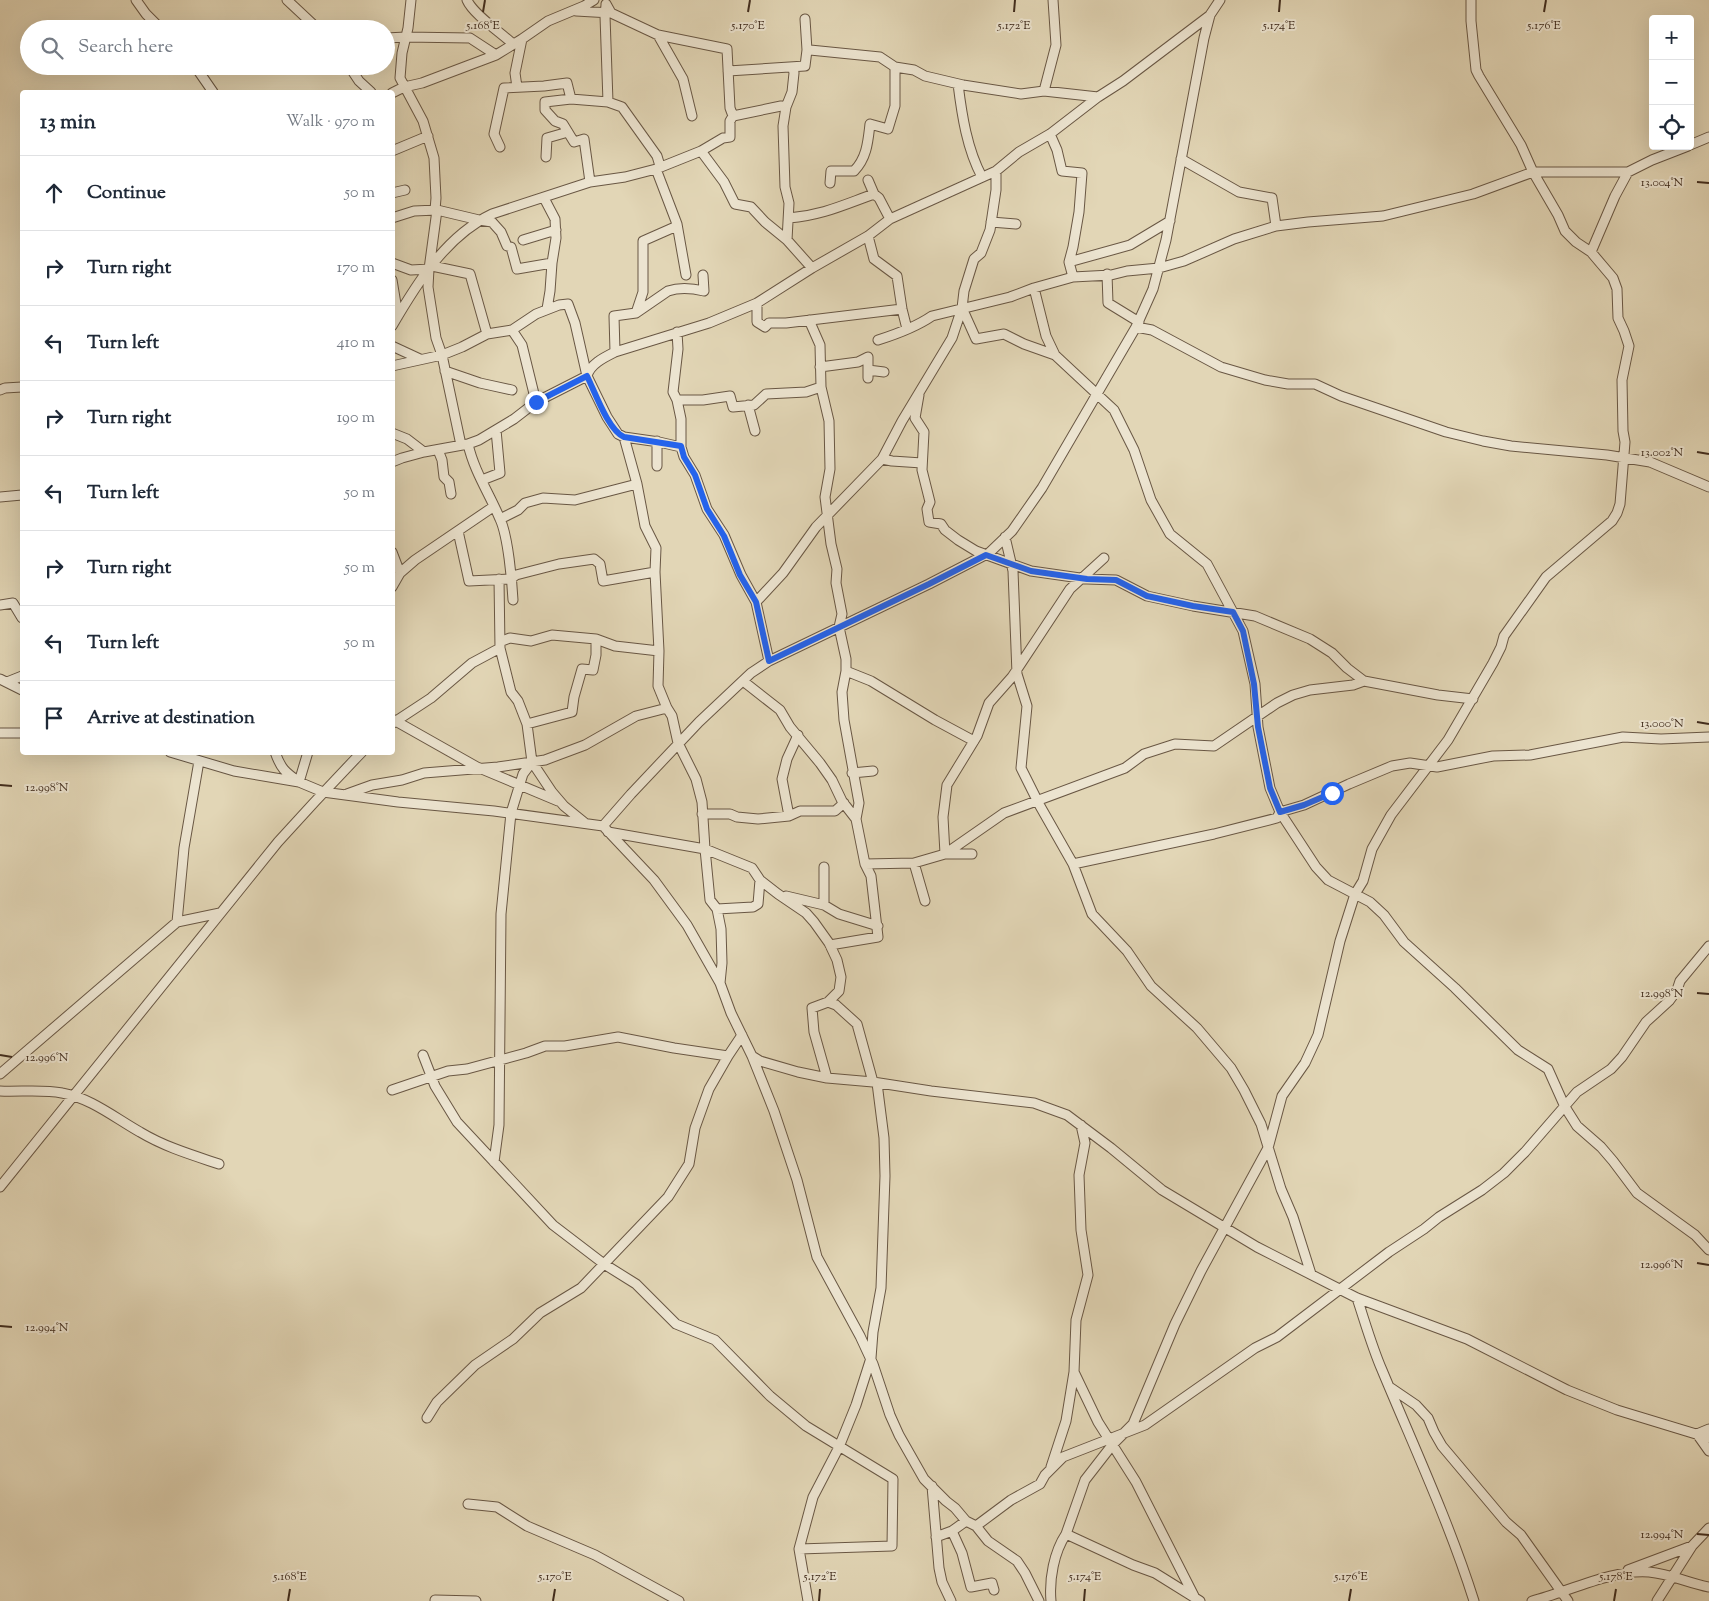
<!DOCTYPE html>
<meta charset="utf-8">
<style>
:root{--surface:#fff;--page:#f6f6f7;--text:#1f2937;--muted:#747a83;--line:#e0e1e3}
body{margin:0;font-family:"Sorts Mill Goudy",serif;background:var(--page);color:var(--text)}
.controls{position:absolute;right:15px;top:15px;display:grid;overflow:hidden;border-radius:5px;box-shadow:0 5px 20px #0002}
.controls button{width:45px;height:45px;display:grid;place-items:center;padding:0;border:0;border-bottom:1px solid var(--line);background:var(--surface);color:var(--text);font:25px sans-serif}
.stop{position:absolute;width:15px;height:15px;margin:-11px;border:4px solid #2563eb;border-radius:50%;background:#fff}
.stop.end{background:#2563eb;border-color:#fff;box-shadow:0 1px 5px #0008}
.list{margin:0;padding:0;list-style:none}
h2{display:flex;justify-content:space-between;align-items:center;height:65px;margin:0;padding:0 20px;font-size:21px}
h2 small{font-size:16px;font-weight:400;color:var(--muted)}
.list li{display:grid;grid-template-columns:32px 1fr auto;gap:15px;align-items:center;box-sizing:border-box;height:75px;padding:0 20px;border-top:1px solid var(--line)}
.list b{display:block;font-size:19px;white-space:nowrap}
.list em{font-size:16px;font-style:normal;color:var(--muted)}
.icon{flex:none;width:28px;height:28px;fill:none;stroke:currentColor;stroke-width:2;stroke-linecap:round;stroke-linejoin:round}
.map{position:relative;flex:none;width:1709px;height:1601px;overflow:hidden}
.search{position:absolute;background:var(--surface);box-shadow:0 5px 20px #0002;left:20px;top:20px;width:375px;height:55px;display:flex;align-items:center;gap:12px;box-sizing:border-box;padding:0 18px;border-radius:28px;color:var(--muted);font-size:19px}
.panel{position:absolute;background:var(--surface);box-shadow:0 5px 20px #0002;left:20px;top:90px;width:375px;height:665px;border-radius:5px}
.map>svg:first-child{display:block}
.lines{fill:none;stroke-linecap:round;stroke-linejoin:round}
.minor-casing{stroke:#695744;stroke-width:11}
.minor{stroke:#ece4d0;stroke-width:9}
.route{stroke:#2563eb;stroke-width:6}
.ticks{fill:none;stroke:#412d1e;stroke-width:2}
.ticks-label{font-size:12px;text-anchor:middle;fill:#412d1e;stroke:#ece4d0;stroke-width:4;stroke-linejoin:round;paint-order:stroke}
</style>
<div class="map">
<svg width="1709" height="1601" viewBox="0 0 1709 1601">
<rect width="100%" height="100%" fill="#e2d6b6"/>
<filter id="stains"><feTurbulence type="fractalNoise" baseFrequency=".004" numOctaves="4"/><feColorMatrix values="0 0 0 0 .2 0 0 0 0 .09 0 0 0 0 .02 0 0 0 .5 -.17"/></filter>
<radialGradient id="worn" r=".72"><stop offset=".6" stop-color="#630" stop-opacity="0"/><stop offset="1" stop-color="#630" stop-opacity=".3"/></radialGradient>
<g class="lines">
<g class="minor-casing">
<path id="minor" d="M 136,0 L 146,14 L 161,29
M 287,0 L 318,29
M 411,0 L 408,28 L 402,53 L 400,78 L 423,121 L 434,158 L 436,198 L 435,210
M 467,0 C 473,14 500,32 513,44
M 606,5 L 605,16 L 608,102
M 576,11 L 611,13
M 805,19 L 807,50
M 658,35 L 683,79 L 692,116
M 386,38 L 406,37 L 470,38 L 496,55
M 195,66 L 213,92
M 349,66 L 359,81 L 371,92
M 728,71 L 805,66 L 807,50 L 810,50 L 880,57 L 895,67 L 914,70 L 925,76 L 963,85 L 1021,94 L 1044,91 L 1098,97
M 958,84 C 962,116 967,149 982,177
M 517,87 L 515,73 L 522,39 L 548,21 L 584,6 L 594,0
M 1044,91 L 1056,45 L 1053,0
M 392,93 L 404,87 L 422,83 L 496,55 L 522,39
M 571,99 L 545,102 L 545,110 L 555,121 L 563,124 L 574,142 L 584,139 L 590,182
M 733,116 L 781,106 L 786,107
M 1050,134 L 1057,150 L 1062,171 L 1082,173 L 1079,212 L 1073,247 L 1069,262 L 1073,277
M 1690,145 L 1709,137
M 500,147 L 494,134 L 504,88 L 544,86 L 567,83 L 571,99 L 608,102 L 622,107 L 657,156 L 660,166
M 392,151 L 428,136
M 701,151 L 724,182 L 735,204 L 751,207 L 765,222 L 787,240 L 812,268
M 546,157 L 547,138 L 568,132
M 1181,159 L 1239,192 L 1272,198 L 1276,226
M 656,169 L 677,224 L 686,275
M 868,180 L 874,194
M 830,183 L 831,171 L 854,171 C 867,158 868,141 870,124 L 888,129 L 895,106 L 895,67
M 392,193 L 405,190
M 544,198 L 555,219 L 556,238 L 552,263 L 550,291 L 547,309
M 437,210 L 429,269 L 428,287 L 436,338 L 442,355 L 461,445
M 392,218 L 414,211 L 437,210 L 479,220 L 492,222 L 501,232 L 507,246 L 511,247 L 517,269 L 552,263
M 789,218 C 823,215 843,205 874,194 L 879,198 L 890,219
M 991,222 L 1016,224
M 868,236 L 874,259 L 897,276 L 902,309 L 907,329
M 523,240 L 556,230
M 787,240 L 789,203 L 785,187 L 783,126 L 786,107 L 792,92 L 794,73 L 793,68
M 1591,252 L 1615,196 L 1628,172
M 1069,262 L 1130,245 L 1170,221
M 392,263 L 411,270 L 429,269
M 432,266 L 470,274 L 487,334
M 1107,274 L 1108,303 L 1139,322
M 392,280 L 398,316
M 1034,288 L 1046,336 L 1055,355 L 1114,410 L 1134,450 L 1151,500 L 1170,534 L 1207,564 L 1243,631 L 1255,684 L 1258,727 L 1270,788 L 1280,812 L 1316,867 L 1328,880 L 1370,902 L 1384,915 L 1404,942 L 1455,988 L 1518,1050 L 1548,1069 L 1565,1107 L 1577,1126 L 1601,1147 L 1613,1161 L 1637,1193 L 1695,1235 L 1709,1250
M 757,303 L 757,322 L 765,327 L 769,323 L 786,323 L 902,309
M 962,308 L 976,339 L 1004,334 L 1024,344 L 1055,355
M 636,313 L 643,292 L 643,241 L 677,226
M 809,320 L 820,345 L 821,387 L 829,421 L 830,469 L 825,497 L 831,544 L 837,569 L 836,583 L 842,614 L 839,627 L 846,659 L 846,671 L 842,692 L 844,720 L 859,803 L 856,819
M 392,326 C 417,283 446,236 492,214 L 590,182 L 625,177 L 656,169 L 701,151 L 723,138 L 730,137 L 730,121 L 733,116 L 730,108 L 727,49 L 658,35 L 611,13 L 606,4
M 1136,327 L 1152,330 L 1221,367 L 1265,380 L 1288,384 L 1315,384 L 1341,396 L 1446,432 L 1483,441 L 1511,446 L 1607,455 L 1650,462 L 1709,487
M 512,330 L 522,345 L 536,402
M 677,332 L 678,349 L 673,392 L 677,400 L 681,419 L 681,447
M 878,340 C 897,334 916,327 932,316 L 1010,297 L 1034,288 L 1073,277 L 1111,275 L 1127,271 L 1159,268 L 1184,261 L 1234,239 L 1276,226 L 1308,222 L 1383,216 L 1473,194 L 1533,172 L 1628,172 L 1652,160 L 1688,146
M 392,346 L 420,359
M 615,352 L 614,316 L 636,313 L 668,291 C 680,287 691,288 704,291 L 703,275
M 392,366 L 442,355 L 462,347 L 487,334 L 512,330 L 536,314 L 559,305 L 568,304 L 575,323 L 587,376 L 607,417 L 618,434 L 624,437 L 637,484 L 645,526 L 656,548 L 655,572 L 659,651 L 658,686 L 667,708 L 672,716 L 678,743 L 696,779 L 702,802 L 705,849 L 752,868 L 760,880 L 778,894 L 806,913 L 814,922 L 829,943 L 837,960 L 841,977 L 839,991 L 828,1002 L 812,1008 L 814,1032 L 827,1078
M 820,367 L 858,362 L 868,357 L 868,378
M 868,370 L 884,372
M 445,371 L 480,383 L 512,390
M 0,390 L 5,388 L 22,387
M 919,395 L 915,418 L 924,432 L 922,470 L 930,502 L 927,509 L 929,522 L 941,524 L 945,530 L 958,540 L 976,551 L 1031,571 L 1087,579 L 1116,580 L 1147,596 L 1193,606 L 1255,616 L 1310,639 L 1332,653 L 1347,668 L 1364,681 L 1438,695 L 1473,699
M 677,400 L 703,400 L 730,396 L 733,407 L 754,405 L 766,394 L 806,392 L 821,387
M 748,405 L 755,431
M 392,433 L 407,439 L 424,452
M 624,437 L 659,442 L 681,447 L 684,457 L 695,475 L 707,509 L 724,535 L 741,575 L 756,602 L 769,661
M 468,444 C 474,471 489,493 500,519 C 508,536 512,581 513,600
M 438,450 L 442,460 L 444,477 L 449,482 L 451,494
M 882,459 L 892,461 L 922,463
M 392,462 L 402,458 L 424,452 L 468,444 L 479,440 L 514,419 L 536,402 L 587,376 C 590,364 605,357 615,352 L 709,323 L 757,303 L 812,268 L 868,236 L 890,219 L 996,171 L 1019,152 L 1050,134 L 1098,97 L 1123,81 L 1209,16
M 657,466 L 657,441
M 482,480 L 500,473 L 496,430
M 0,497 L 22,495
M 501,520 L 502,518 L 518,510 L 525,503 L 543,498 L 575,500 L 637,484
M 458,531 L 469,581 L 511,579 L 516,575 L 559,564 L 594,559 L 600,564 L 603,581 L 655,572
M 1005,537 L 1013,571 L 1017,674 L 1027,706 L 1021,768 L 1040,806 L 1073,864 L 1092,914 L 1127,951 L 1151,986 L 1197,1028 L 1231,1068 L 1244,1090 L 1261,1124 L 1281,1189 L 1293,1217 L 1311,1274
M 392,552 L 400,573
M 499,579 L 500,648 L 511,692 L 518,701 L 527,724 L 532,762 L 552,792 L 564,806 L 585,823
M 392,587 L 400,573 L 415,560 L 493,507
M 756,602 L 783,573 L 816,527 L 882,459 L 902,421 L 952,338 L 962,308 L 964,291 L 974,259 L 981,253 L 990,230 L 996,190 L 996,171
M 0,605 L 13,603 L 22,618
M 502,641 L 510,638 L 531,641 L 552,635 L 596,639 L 615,646 L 659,651
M 846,671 L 871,681 L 935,720 L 974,741
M 0,679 L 22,690
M 743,681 L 780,710 L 790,727 L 820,763 L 832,780 L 842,801 L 856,819 L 865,864 L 871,876 L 878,937 L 830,945
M 7,682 L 22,676
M 392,719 L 477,767 L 558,801
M 393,723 L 431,698 L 472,663 L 500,648
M 527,724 L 572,712 L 574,697 L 582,669 L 593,670 L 596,655 L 596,639
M 0,733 L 22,733
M 170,752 L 234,771 L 299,782 L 323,792 L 398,802 L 494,811 L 603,826 L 654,880 L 687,925 L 720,983 L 731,1013 L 752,1056 L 760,1061 L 798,1072 L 827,1078 L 873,1082 L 931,1091 L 1034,1103 L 1067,1115 L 1111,1148 L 1162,1190 L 1257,1247 L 1357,1298 L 1467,1339 L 1567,1390 L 1617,1410 L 1709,1438
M 275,752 C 281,769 285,772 299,782 L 308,752
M 852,773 L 873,771
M 347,794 L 372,785 L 402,780 L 424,773 L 498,767 L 545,760 L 585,745 L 636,716 L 667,708
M 702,814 L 730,814 L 737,817 L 758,819 L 789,816 L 782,779 L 787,759 L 798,735
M 789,816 L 800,811 L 835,811 L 844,803
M 603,826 L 631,794 L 699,722 L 751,673 L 769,661 L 929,584 L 989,553 L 1012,531 L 1042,488 L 1136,327 L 1153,289 L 1166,240 L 1204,38 L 1210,15 L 1220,0
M 608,832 L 705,849 L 710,900 L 717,909 L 721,929 L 722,963 L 720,983
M 945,854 L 1004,813 L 1125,768 L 1144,754 L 1175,744 L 1214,746 L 1277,703 L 1293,695 L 1310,690 L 1353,685 L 1364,681
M 945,854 L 943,817 L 947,785 L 977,736 L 989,703 L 1012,677 L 1070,589 L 1104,558
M 914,863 L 925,901
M 865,864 L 914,863 L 945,854 L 972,854
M 1073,864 L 1214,834 L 1277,818 L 1280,812 L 1304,805 L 1349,784 L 1392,766 L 1410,763 L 1437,767 L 1493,756 L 1530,755 L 1623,737 L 1661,739 L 1709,737
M 786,896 L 824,905 L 839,914 L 878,926
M 824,905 L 824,867
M 717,909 L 753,907 L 758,904 L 760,880
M 177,922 L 184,848 L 199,761
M 828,1002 L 836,1005 L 857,1024 L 873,1082
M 423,1055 L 435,1086 L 457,1122 L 553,1225 L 604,1264 L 636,1284 L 676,1324 L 715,1340 L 770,1396 L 806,1426 L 893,1479 L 892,1546 L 799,1549
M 752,1056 L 774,1111 L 797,1180 L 817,1257 L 860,1336 L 873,1364 L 890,1415 L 899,1435 L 924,1479 L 946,1501 L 955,1508 L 966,1521 L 976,1526 L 988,1541 L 1017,1561 L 1025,1573 L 1039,1601
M 0,1074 L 177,922 L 220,913
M 392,1090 L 448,1071 L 467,1069 L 526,1053 L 545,1046 L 565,1046 L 618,1037 L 674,1048 L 728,1056
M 0,1091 C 19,1092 43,1089 62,1093 C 91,1098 115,1118 140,1132 C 165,1147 192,1155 219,1164
M 494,1162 L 499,1125 L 501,914 L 511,813 L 523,774 L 532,762
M 0,1187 L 278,842 C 305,812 333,782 362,752
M 1357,1298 C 1365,1322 1372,1347 1382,1370 C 1414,1447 1449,1522 1474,1601
M 1074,1372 L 1098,1422 L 1136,1482 L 1194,1596
M 1391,1388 L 1416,1405 L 1428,1418 L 1434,1432 L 1442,1446 L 1506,1522 L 1521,1535 L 1568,1601
M 427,1418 L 437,1402 L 475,1365 L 513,1339 L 540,1313 L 581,1288 L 668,1197 L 689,1164 L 695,1128 L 709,1089 L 728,1056 L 742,1035
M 1709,1429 L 1697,1434 L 1709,1451
M 1051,1467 L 1066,1421 L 1074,1372 L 1076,1320 L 1088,1275 L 1081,1230 L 1079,1175 L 1085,1143 L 1081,1125
M 932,1486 L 939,1568 L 942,1582 L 951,1601
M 468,1504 L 497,1507 L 527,1526 L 595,1555 L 679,1601
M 976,1526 L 1011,1500 L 1040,1484 L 1045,1475 L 1063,1457 L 1145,1425 L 1255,1348 L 1277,1337 L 1389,1252 L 1424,1229 L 1439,1217 L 1482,1190 L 1504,1173 L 1525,1152 L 1577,1092 L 1611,1069 L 1622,1057 L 1646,1022 L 1669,1001 L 1677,990 L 1680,981 L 1709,946
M 952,1531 L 962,1553 L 971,1587 L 992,1583 L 994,1590
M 936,1537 L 952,1531 L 966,1521
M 1628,1570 L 1692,1546
M 435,1600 L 476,1601
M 808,1601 L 799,1549 L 813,1497 L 839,1447 L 856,1405 L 871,1358 L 873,1332 L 881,1288 L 885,1176 L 884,1138 L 877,1083
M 1051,1601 C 1049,1579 1054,1552 1066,1534
M 1200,1601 L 1155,1573 L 1133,1565 L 1066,1534 L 1085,1480 L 1113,1444 L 1133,1424 L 1175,1324 L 1201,1271 L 1268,1148 L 1282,1096 L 1305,1063 L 1318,1035 L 1340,941 L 1355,894 L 1363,881 L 1372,849 L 1391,815 L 1448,740 L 1493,663 L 1501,647 L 1504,636 L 1546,577 L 1612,521 L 1617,513 L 1620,504 L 1625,442 L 1623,431 L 1622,380 L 1629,346 L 1624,331 L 1618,318 L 1617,289 L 1613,278 L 1591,252 L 1576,242 L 1565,231 L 1558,215 L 1533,172 L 1521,145 L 1479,76 L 1476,70 L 1471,21 L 1471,0
M 1532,1601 C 1568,1592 1612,1569 1649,1572 C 1671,1574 1688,1583 1709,1587
M 1657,1601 L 1692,1546 L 1709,1528"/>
</g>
<use href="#minor" class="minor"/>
</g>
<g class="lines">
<path class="route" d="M 536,402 L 587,376 C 595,392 608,430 624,437 L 681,446 L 684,457 L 695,475 L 707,509 L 724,536 L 740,575 L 756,602 L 769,661 L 929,584 L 986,555 L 1031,571 L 1087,579 L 1116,580 L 1147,596 L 1193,606 L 1233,612 L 1243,631 L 1254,684 L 1258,727 L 1270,788 L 1280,812 L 1304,805 L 1332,793"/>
</g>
<path class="ticks" d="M 483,12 L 485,0M 748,12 L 750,0M 1014,12 L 1015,0M 1279,12 L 1280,0M 1544,12 L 1546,0M 1697,182 L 1709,183M 1697,452 L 1709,454M 1697,722 L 1709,724M 0,785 L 12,786M 1697,993 L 1709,994M 0,1055 L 12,1057M 1697,1263 L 1709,1265M 0,1326 L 12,1327M 1697,1534 L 1709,1535M 288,1601 L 290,1589M 553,1601 L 555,1589M 819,1601 L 820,1589M 1084,1601 L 1085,1589M 1349,1601 L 1351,1589M 1614,1601 L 1616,1589"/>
<g class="ticks-label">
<text x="1014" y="29">5.172°E</text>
<text x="483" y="29">5.168°E</text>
<text x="748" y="29">5.170°E</text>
<text x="1279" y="29">5.174°E</text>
<text x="1544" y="29">5.176°E</text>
<text x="1662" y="186">13.004°N</text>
<text x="1662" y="456">13.002°N</text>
<text x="1662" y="727">13.000°N</text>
<text x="47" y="791">12.998°N</text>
<text x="1662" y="997">12.998°N</text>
<text x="47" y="1061">12.996°N</text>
<text x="1662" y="1268">12.996°N</text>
<text x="47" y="1331">12.994°N</text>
<text x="1662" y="1538">12.994°N</text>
<text x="290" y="1580">5.168°E</text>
<text x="555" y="1580">5.170°E</text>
<text x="820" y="1580">5.172°E</text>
<text x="1085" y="1580">5.174°E</text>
<text x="1351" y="1580">5.176°E</text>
<text x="1616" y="1580">5.178°E</text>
</g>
<rect width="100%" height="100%" filter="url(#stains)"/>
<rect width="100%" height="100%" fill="url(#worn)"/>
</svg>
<div class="controls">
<button>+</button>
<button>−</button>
<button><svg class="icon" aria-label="locate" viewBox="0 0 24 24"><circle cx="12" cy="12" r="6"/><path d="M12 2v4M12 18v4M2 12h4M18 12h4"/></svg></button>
</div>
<div class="stop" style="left:1332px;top:793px"></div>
<div class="stop end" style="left:536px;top:402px"></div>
<div class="search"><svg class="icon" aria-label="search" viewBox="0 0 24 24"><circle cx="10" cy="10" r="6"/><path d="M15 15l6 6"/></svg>Search here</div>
<section class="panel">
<h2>13 min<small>Walk · 970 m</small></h2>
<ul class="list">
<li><svg class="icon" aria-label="ahead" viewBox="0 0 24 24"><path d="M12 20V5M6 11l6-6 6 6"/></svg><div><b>Continue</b></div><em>50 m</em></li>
<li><svg class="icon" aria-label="right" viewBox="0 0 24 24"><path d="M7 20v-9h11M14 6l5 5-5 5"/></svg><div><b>Turn right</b></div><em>170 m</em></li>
<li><svg class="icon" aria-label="left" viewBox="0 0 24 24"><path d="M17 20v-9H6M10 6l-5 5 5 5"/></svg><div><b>Turn left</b></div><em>410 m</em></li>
<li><svg class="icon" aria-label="right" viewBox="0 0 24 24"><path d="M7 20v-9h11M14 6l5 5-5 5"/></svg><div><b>Turn right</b></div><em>190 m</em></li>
<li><svg class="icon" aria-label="left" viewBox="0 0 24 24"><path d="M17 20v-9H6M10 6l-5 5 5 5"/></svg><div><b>Turn left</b></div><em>50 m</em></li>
<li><svg class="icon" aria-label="right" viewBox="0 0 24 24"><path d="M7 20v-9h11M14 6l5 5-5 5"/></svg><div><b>Turn right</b></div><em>50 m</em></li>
<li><svg class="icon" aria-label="left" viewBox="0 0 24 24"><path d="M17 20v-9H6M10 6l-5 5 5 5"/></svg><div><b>Turn left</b></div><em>50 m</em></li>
<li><svg class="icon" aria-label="arrive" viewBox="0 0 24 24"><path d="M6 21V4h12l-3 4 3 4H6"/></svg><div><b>Arrive at destination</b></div></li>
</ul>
</section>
</div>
